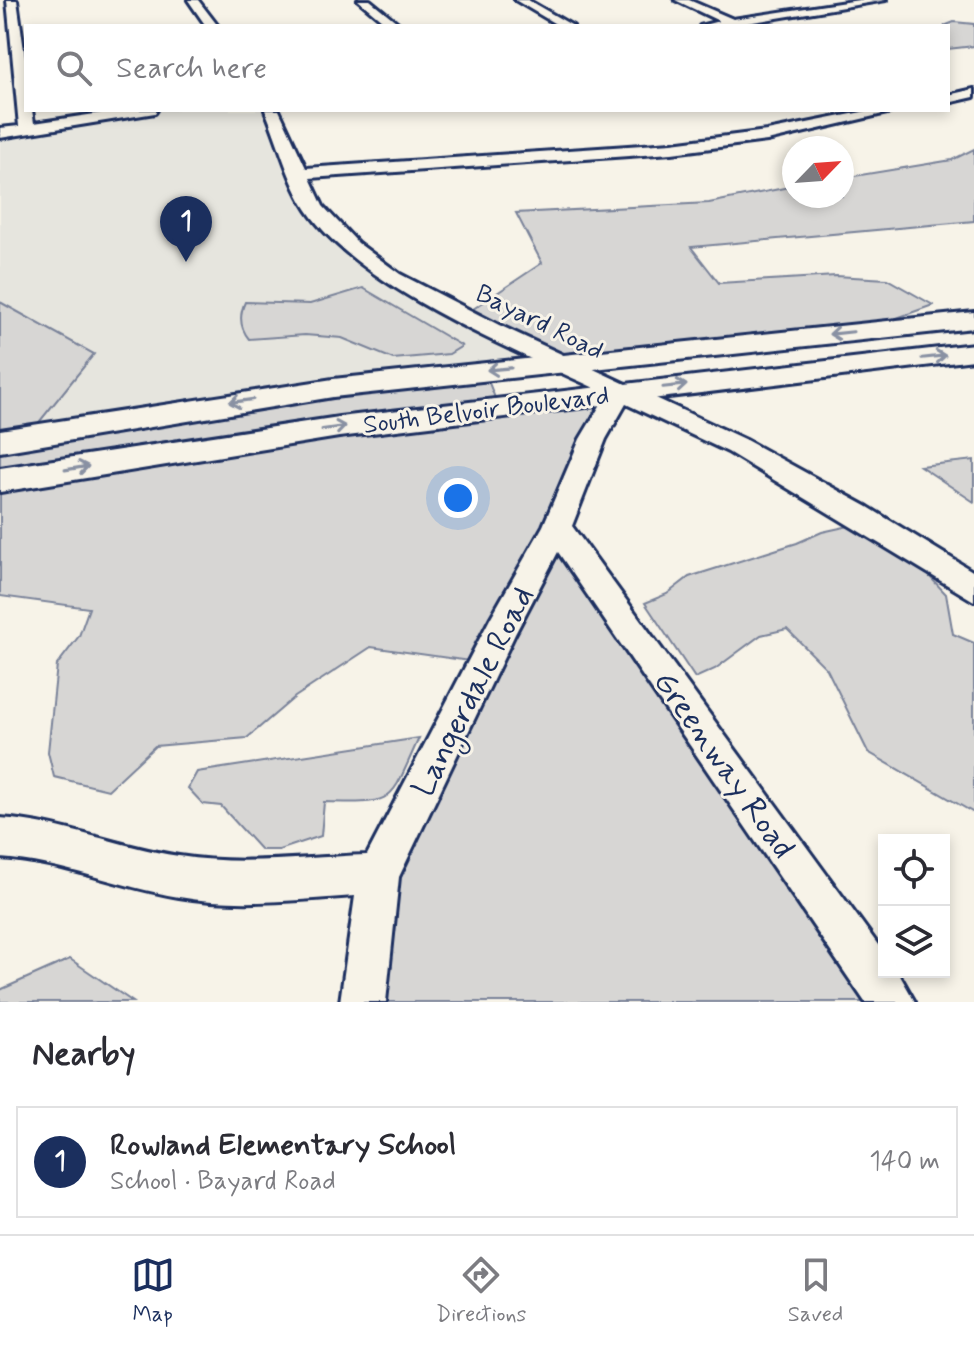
<!DOCTYPE html>
<meta charset="utf-8">
<style>
:root{--surface:#fff;--page:#f7f7f7;--text:#2b2b33;--muted:#7c7c81;--line:#e1e1e2;--accent:#1b2f5e}
body{margin:0;font-family:Mynerve,sans-serif;background:var(--page);color:var(--text)}
.controls{position:absolute;right:24px;bottom:24px;display:grid;overflow:hidden;border-radius:0px;box-shadow:0 4px 12px #0003}
.controls button{width:72px;height:72px;display:grid;place-items:center;padding:0;border:0;border-bottom:2px solid var(--line);background:var(--surface);color:var(--text);font:40px sans-serif}
.compass{position:absolute;left:782px;top:136px;width:72px;height:72px;border-radius:50%;background:var(--surface);box-shadow:0 4px 12px #0003;rotate:65deg}
.you{position:absolute;left:458px;top:498px;width:28px;height:28px;margin:-20px;border:6px solid #fff;border-radius:50%;background:#1a73e8;box-shadow:0 0 0 12px #1a73e833}
.badge{display:grid;place-items:center;width:52px;height:52px;border-radius:50%;background:var(--accent);color:#fff;font-size:26px;font-weight:700}
.pin{position:absolute;translate:-50% -66px;filter:drop-shadow(0 2px 4px #0008)}
.pin::after{content:'';position:absolute;top:42px;width:28px;height:24px;background:inherit;clip-path:polygon(0 0,100% 0,50% 100%)}
.list{margin:0;padding:0;list-style:none}
h2{display:flex;justify-content:space-between;align-items:center;height:104px;margin:0;padding:0 32px;font-size:34px}
h2 small{font-size:26px;font-weight:400;color:var(--muted)}
.list li{display:grid;grid-template-columns:52px 1fr auto;gap:24px;align-items:center;box-sizing:border-box;height:112px;margin:0 16px 16px;padding:0 16px;border:2px solid var(--line);border-radius:0px}
.list b{display:block;font-size:30px;white-space:nowrap}
.list p{margin:0;font-size:26px;white-space:nowrap;color:var(--muted)}
.list em{font-size:26px;font-style:normal;color:var(--muted)}
.icon{flex:none;width:44px;height:44px;fill:none;stroke:currentColor;stroke-width:2;stroke-linecap:round;stroke-linejoin:round}
.map{position:relative;flex:none;width:974px;height:1002px;overflow:hidden}
.search{position:absolute;background:var(--surface);box-shadow:0 4px 12px #0003;left:24px;right:24px;top:24px;height:88px;display:flex;align-items:center;gap:20px;box-sizing:border-box;padding:0 28px;border-radius:0px;color:var(--muted);font-size:30px}
.sheet{height:232px;background:var(--surface)}
nav{display:flex;justify-content:space-around;align-items:center;box-sizing:border-box;height:112px;border-top:2px solid var(--line);background:var(--surface);font-size:22px;color:var(--muted)}
nav a{display:grid;justify-items:center;gap:4px}
nav .on{color:var(--accent)}
.map>svg:first-child{display:block}
.built{fill:#e6e5de}
.green{fill:#d7d6d4;stroke:#798299;stroke-width:2}
.lines{fill:none;stroke-linecap:round;stroke-linejoin:round}
.minor-casing{stroke:#1b2f5e;stroke-width:6}
.tertiary-casing{stroke:#1b2f5e;stroke-width:6}
.minor{fill:#f7f3e8;fill-rule:evenodd}
.tertiary{fill:#f7f3e8;fill-rule:evenodd}
.oneway{stroke:#8991a3}
.labels{text-anchor:middle;stroke-width:6;stroke-linejoin:round;paint-order:stroke}
.street-label{font-size:26px;fill:#1b2f5e;stroke:#f7f3e8}
.near-street-label{font-size:32px;fill:#1b2f5e;stroke:#f7f3e8}
</style>
<div class="map">
<svg width="974" height="1002" viewBox="0 0 974 1002">
<rect width="100%" height="100%" fill="#f7f3e8"/>
<filter id="ink" filterUnits="userSpaceOnUse"><feTurbulence type="fractalNoise" baseFrequency=".0125" numOctaves="2"/><feDisplacementMap in="SourceGraphic" scale="16" xChannelSelector="R" yChannelSelector="G"/><feConvolveMatrix kernelMatrix="1 2 1 2 8 2 1 2 1" color-interpolation-filters="sRGB"/></filter>
<g filter="url(#ink)">
<path class="built" d="M 150,110 L 272,110 L 315,208 L 393,278 L 563,363 L 28,436 L 94,354 L 0,302 L 0,133 Z"/>
<path class="green" d="M 954,22 L 974,24 L 974,46 L 948,49 L 948,26 L 944,26 Z
M 974,149 L 974,221 L 691,247 L 719,283 L 836,276 L 887,279 L 933,305 L 894,319 L 766,341 L 563,363 L 464,315 L 542,263 L 516,213 L 709,203 L 794,186 L 794,196 L 842,196 L 842,178 L 952,160 Z
M 363,288 L 462,346 L 449,354 L 393,359 L 342,338 L 305,335 L 249,339 C 240,328 239,315 245,302 L 310,304 Z
M 0,302 L 94,354 L 28,436 L 0,441 Z
M 479,378 L 487,378 L 495,398 L 299,423 L 0,473 L 0,449 L 79,434 Z
M 621,392 L 558,527 L 892,1002 L 363,1002 L 379,875 L 484,663 L 371,647 L 295,697 L 247,738 L 155,746 L 108,790 L 54,777 L 48,752 L 57,665 L 79,636 L 89,608 L 0,596 L 0,480 Z
M 974,460 L 974,502 L 920,466 Z
M 858,524 L 917,563 L 946,594 L 953,634 L 974,643 L 974,813 L 868,752 L 827,669 L 787,629 L 761,635 L 715,669 L 695,678 L 645,603 L 667,594 L 689,577 L 797,543 L 822,532 Z
M 419,738 C 389,803 398,804 324,802 L 321,836 L 279,850 L 261,850 L 221,806 L 203,804 L 188,788 L 197,772 Z
M 70,959 L 133,1002 L 0,1002 L 0,990 Z"/>
<g class="lines">
<g class="minor-casing">
<path id="minor" d="M 7,0 L 17,0 L 26,65 L 26,110 L 32,110 L 34,123 L 122,110 L 157,110 L 155,113 L 0,138 L 0,128 L 19,126 Z
M 188,0 L 198,0 L 218,26 L 206,26 Z
M 358,0 L 370,0 L 402,26 L 389,26 Z
M 515,0 L 528,0 L 573,26 L 559,26 Z
M 675,0 L 689,0 L 733,19 L 859,0 L 886,0 L 729,26 L 700,26 L 719,21 Z
M 974,89 L 974,97 L 948,103 L 948,95 Z
M 265,110 L 279,110 L 306,168 L 672,143 L 767,131 L 872,110 L 900,110 L 767,141 L 672,153 L 310,178 L 323,206 L 358,243 L 400,274 L 499,325 L 746,440 L 868,507 L 974,572 L 974,601 L 728,452 L 626,404 L 606,439 L 572,526 L 884,953 L 884,972 L 898,972 L 915,1002 L 865,1002 L 558,552 L 515,634 L 399,877 L 386,1002 L 340,1002 L 355,896 C 297,900 237,907 179,897 C 118,887 62,862 0,858 L 0,818 C 62,822 118,847 179,856 C 241,866 305,857 367,855 L 491,617 L 543,526 L 580,439 L 607,394 C 521,353 360,289 307,210 C 288,181 279,143 265,110 Z"/>
</g>
<g class="tertiary-casing">
<path id="tertiary" d="M 974,312 L 974,328 L 333,397 L 0,452 L 0,430 L 333,379 Z
M 974,344 L 974,360 L 339,437 L 0,492 L 0,468 L 339,417 Z"/>
</g>
<use href="#minor" class="minor"/>
<use href="#tertiary" class="tertiary"/>
</g>
<defs><path id="oneway-shaft" d="M-6 0H5M1.5-3L5.5 0L1.5 3" fill="none" stroke-width="1.6" stroke-linecap="round" stroke-linejoin="round" transform="scale(2)"/></defs>
<g class="oneway">
<use href="#oneway-shaft" transform="translate(841 333) rotate(174)"/>
<use href="#oneway-shaft" transform="translate(934 357) rotate(-6)"/>
<use href="#oneway-shaft" transform="translate(499 369) rotate(175)"/>
<use href="#oneway-shaft" transform="translate(675 386) rotate(-6)"/>
<use href="#oneway-shaft" transform="translate(241 401) rotate(172)"/>
<use href="#oneway-shaft" transform="translate(334 428) rotate(-8)"/>
<use href="#oneway-shaft" transform="translate(77 468) rotate(-9)"/>
</g>
</g>
<g class="labels">
<g class="street-label">
<text transform="translate(540 321) rotate(26)" y="9">Bayard Road</text>
<text transform="translate(486 409) rotate(-7)" y="9">South Belvoir Boulevard</text>
</g>
<g class="near-street-label">
<text transform="translate(472 691) rotate(-63)" y="11">Langerdale Road</text>
<text transform="translate(725 764) rotate(55)" y="11">Greenway Road</text>
</g>
</g>
</svg>
<div class="controls">
<button><svg class="icon" aria-label="locate" viewBox="0 0 24 24"><circle cx="12" cy="12" r="6"/><path d="M12 2v4M12 18v4M2 12h4M18 12h4"/></svg></button>
<button><svg class="icon" aria-label="layers" viewBox="0 0 24 24"><path d="M12 4l9 5-9 5-9-5zM3 14l9 5 9-5"/></svg></button>
</div>
<svg class="compass" viewBox="-18 -18 36 36"><path d="M0-13l5 13h-10z" fill="#e53935"/><path d="M0 13l5-13h-10z" fill="#7c7c81"/></svg>
<div class="you"></div>
<div class="pin badge" style="left:186px;top:262px">1</div>
<div class="search"><svg class="icon" aria-label="search" viewBox="0 0 24 24"><circle cx="10" cy="10" r="6"/><path d="M15 15l6 6"/></svg>Search here</div>
</div>
<section class="sheet">
<h2>Nearby<small></small></h2>
<ul class="list">
<li><span class="badge">1</span><div><b>Rowland Elementary School</b><p>School · Bayard Road</p></div><em>140 m</em></li>
</ul>
</section>
<nav>
<a class="on"><svg class="icon" aria-label="map" viewBox="0 0 24 24"><path d="M3 6l6-2 6 2 6-2v14l-6 2-6-2-6 2zM9 4v14M15 6v14"/></svg>Map</a>
<a><svg class="icon" aria-label="directions" viewBox="0 0 24 24"><path d="M12 3l9 9-9 9-9-9zM9 14v-3h6M13 9l2 2-2 2"/></svg>Directions</a>
<a><svg class="icon" aria-label="saved" viewBox="0 0 24 24"><path d="M7 4h10v16l-5-4-5 4z"/></svg>Saved</a>
</nav>
